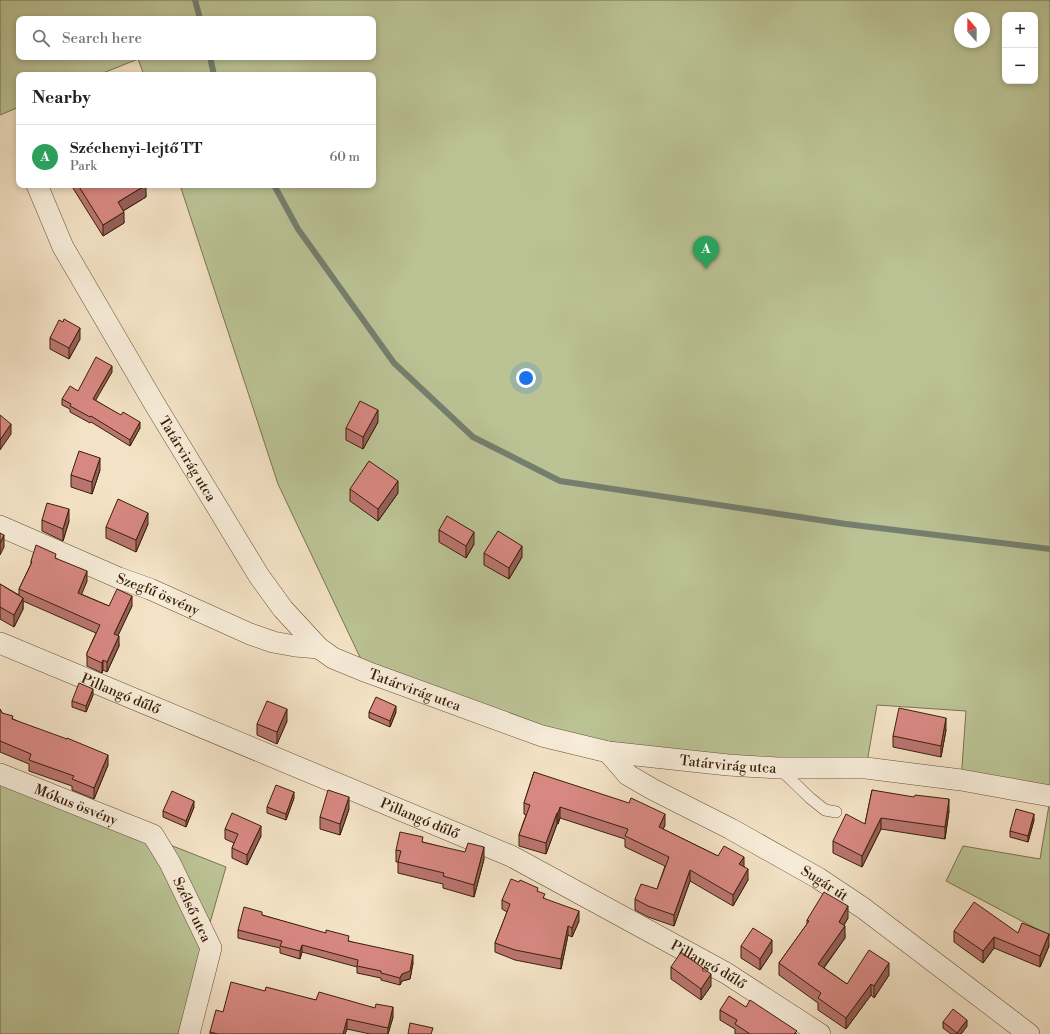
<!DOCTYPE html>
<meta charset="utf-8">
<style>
:root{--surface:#fff;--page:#f2f2f2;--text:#222;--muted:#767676;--line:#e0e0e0;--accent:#111827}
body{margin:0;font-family:"Libre Bodoni",serif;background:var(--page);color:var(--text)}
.controls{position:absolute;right:12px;top:12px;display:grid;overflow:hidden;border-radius:8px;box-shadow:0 2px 6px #0003}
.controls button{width:36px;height:36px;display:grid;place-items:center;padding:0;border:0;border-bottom:1px solid var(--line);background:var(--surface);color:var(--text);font:20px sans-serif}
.compass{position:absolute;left:954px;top:12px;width:36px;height:36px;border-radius:50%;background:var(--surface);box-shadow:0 2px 6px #0003;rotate:339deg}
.you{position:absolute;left:526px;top:378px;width:14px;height:14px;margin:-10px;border:3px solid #fff;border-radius:50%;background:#1a73e8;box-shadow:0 0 0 6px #1a73e833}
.badge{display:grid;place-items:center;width:26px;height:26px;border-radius:50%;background:var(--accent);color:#fff;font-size:13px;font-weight:700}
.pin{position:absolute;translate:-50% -33px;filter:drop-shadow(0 1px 2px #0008)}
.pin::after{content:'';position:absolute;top:21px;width:14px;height:12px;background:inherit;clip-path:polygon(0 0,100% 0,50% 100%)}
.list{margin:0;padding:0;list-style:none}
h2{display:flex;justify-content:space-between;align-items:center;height:52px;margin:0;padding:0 16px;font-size:17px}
h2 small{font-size:13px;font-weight:400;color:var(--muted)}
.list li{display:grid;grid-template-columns:26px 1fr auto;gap:12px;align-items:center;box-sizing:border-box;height:64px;padding:0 16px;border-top:1px solid var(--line)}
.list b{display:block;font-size:15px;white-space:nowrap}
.list p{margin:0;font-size:13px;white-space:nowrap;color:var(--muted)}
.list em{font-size:13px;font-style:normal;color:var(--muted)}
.icon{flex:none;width:22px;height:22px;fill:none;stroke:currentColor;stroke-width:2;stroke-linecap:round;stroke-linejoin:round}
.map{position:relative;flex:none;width:1050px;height:1034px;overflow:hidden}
.search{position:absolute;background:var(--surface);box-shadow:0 2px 6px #0003;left:16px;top:16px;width:360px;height:44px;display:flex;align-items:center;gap:10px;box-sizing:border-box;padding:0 14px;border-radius:8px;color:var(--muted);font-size:15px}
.panel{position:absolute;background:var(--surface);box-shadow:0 2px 6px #0003;left:16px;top:72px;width:360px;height:116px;border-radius:8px}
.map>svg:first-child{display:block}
.green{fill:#bbc395;stroke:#7b724e;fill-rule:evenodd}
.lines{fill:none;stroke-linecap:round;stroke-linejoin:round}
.stream{stroke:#757f6f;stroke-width:6}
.service-casing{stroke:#695036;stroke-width:12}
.minor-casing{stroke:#695036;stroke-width:22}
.service{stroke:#f7ecd9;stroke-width:11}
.minor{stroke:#f7ecd9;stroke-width:21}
.wall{fill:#b97570;stroke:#3b2007}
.shaded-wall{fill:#965f5b;stroke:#3b2007}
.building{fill:#d78882;stroke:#3b2007}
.labels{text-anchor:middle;stroke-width:3;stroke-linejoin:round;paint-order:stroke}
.street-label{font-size:14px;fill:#3b2007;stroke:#f7ecd9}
</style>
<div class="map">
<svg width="1050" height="1034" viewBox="0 0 1050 1034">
<rect width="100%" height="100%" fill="#f3e2c5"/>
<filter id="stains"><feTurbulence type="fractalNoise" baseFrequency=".005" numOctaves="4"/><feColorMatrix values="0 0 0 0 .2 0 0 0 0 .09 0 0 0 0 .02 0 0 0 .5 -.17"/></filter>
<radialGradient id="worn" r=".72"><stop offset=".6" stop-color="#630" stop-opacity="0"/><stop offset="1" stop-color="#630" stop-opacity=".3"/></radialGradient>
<path class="green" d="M 0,0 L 1050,0 L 1050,796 L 961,780 L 966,711 L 877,705 L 866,768 L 608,752 L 367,672 L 278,484 L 180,185 L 373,185 L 373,75 L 144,75 L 138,59 L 98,75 L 19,75 L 19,107 L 0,115 ZM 1005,15 L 1035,15 L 1035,81 L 1005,81 ZM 960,18 L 984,18 L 984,42 L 960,42 ZM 19,19 L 373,19 L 373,57 L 19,57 Z
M 0,778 L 226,867 L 178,1034 L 0,1034 Z
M 1050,799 L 1050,936 L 946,881 L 963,846 L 1040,859 Z"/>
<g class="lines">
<path class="stream" d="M 195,0 L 200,19
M 210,57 L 214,75
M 274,185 L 298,229 L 394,363 L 473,437 L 560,481 L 846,524 L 1050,549"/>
<g class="service-casing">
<path id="service" d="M 779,768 L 810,798 L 825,810 L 836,812"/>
</g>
<g class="minor-casing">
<g id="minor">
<path id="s1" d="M 37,185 L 63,247 L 154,403 L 259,576 L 283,609 L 319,648 L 333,658 L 367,672 L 542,736 L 608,752 L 728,765 L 778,768 L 866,768 L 961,780 L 1050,796"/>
<path id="s2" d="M 0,526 L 119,578 L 150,589 L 250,634 L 273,642 L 295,646 L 319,648"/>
<path id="s3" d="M 0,643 L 511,856 L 726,973 L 820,1034"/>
<path id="s4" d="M 608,752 L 628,775 L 652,789 L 731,829 L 818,878 L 863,908 L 1029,1034"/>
<path id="s5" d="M 0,774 L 153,835 L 170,863 L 211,948 L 189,1034"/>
</g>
</g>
<use href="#service" class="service"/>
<use href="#minor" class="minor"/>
</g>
<path class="wall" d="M 71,185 L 145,185 L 146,197 L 123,211 L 124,223 L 103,236 Z
M 63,322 L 80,339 L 69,359 L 50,349 L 50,338 Z
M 112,372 L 95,400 L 140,428 L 130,446 L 91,422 L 90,423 L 70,412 L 70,409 L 62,405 L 62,399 L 78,391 Z
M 378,422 L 363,449 L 346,440 L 346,428 Z
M 100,470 L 92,494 L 71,487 L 71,475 Z
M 350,489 L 398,493 L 378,521 L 350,501 Z
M 42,520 L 69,521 L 63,541 L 42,531 Z
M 148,524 L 136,552 L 106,538 L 106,527 Z
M 439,530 L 474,544 L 466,558 L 439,542 Z
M 484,553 L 522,557 L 509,579 L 484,565 Z
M 56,558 L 87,581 L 81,594 L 109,606 L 132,606 L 118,635 L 119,646 L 107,672 L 103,670 L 102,673 L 87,666 L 87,653 L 96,633 L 23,601 L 23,609 L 14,627 L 0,619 L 0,584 L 19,595 L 19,589 L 31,564 L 31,561 Z
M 93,695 L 86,712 L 72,707 L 72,701 Z
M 0,709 L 2,713 L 13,719 L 108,765 L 94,799 L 72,790 L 72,786 L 29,771 L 29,764 L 0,752 Z
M 369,712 L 396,712 L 390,727 L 369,718 Z
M 287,721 L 277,744 L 257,735 L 257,724 Z
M 946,730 L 941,757 L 893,747 L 893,736 Z
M 534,772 L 665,825 L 663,829 L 718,856 L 744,866 L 748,880 L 733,906 L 690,881 L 674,926 L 648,917 L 635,910 L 635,899 L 657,889 L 665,866 L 625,847 L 625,839 L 560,818 L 558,824 L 557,824 L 546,854 L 519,846 L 519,835 L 526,815 L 524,814 L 524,803 Z
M 872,790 L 949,811 L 945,839 L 881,829 L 862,867 L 833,853 L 833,841 L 865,824 Z
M 294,798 L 286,820 L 267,813 L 267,807 Z
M 194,807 L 186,827 L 163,817 L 163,811 Z
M 349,809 L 340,835 L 320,829 L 320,817 Z
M 1034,820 L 1028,842 L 1010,837 L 1010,831 Z
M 225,829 L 261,836 L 247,865 L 232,858 L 232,848 L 234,843 L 225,839 Z
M 423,842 L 484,859 L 474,897 L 443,888 L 443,884 L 398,873 L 398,862 L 396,862 L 396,850 Z
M 538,891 L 545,899 L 579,921 L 572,937 L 568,935 L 561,969 L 515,960 L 495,952 L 495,943 L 507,912 L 502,909 L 502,900 Z
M 262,915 L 349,941 L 413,963 L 410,979 L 402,981 L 400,985 L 381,980 L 381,978 L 357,973 L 357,967 L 302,952 L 300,959 L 280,953 L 280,948 L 238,938 L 238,930 Z
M 848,918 L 844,925 L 845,938 L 824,968 L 847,984 L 889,975 L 874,998 L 871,995 L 846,1029 L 818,1010 L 818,1003 L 779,975 L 779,963 L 807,924 L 807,920 Z
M 954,931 L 1018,933 L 1049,946 L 1040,967 L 994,948 L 983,963 L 954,942 Z
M 741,946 L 772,952 L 760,970 L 741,958 Z
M 671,967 L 711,986 L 701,1000 L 671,979 Z
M 265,991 L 316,1000 L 393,1017 L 388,1034 L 370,1034 L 347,1029 L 345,1034 L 210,1034 L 210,1032 L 223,1012 Z
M 746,1007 L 797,1034 L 735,1034 L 735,1029 L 720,1020 L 720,1010 Z
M 943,1022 L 967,1026 L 961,1034 L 951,1034 L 943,1028 Z"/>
<path class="shaded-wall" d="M 146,185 L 146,197 L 118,214 L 118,202 Z
M 124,212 L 124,223 L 103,236 L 103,225 Z
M 80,328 L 80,339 L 69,359 L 69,348 Z
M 112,366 L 112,372 L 93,405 L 93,399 Z
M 378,410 L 378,422 L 363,449 L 363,437 Z
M 140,422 L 140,428 L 130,446 L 130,440 Z
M 11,424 L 11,434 L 0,450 L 0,440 Z
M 100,458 L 100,470 L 92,494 L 92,482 Z
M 398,481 L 398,493 L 378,521 L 378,509 Z
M 69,509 L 69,521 L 63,541 L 63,529 Z
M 148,513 L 148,524 L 136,552 L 136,540 Z
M 474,532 L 474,544 L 466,558 L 466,546 Z
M 4,535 L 4,547 L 0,555 L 0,543 Z
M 522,546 L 522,557 L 509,579 L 509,568 Z
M 87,571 L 87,581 L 78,603 L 78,593 Z
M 132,596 L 132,606 L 114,644 L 114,634 Z
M 23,598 L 23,609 L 14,627 L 14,615 Z
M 119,636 L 119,646 L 107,672 L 107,662 Z
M 103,660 L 103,670 L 102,673 L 102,663 Z
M 93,689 L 93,695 L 86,712 L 86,706 Z
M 396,706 L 396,712 L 390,727 L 390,721 Z
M 287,709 L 287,721 L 277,744 L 277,732 Z
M 946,718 L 946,730 L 941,757 L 941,746 Z
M 108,755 L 108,765 L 94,799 L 94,788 Z
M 294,792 L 294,798 L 286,820 L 286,814 Z
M 349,797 L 349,809 L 340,835 L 340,824 Z
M 949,799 L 949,811 L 945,839 L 945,827 Z
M 194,801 L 194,807 L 186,827 L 186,821 Z
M 560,807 L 560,818 L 558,824 L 558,813 Z
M 557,813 L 557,824 L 546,854 L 546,843 Z
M 665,814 L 665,825 L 659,838 L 659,827 Z
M 1034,814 L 1034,820 L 1028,842 L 1028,836 Z
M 881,818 L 881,829 L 862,867 L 862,856 Z
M 261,826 L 261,836 L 247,865 L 247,855 Z
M 484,847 L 484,859 L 474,897 L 474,885 Z
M 744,857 L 744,868 L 739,864 Z
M 748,869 L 748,880 L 733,906 L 733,895 Z
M 690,870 L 690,881 L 674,926 L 674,915 Z
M 848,906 L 848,918 L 839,933 L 839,922 Z
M 579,911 L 579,921 L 572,937 L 572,928 Z
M 568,926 L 568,935 L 561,969 L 561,959 Z
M 845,926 L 845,938 L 818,975 L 818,964 Z
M 1049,934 L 1049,946 L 1040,967 L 1040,956 Z
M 994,937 L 994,948 L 983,963 L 983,951 Z
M 772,940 L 772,952 L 760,970 L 760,959 Z
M 302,945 L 302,952 L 300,959 L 300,951 Z
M 413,955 L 413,963 L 410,979 L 402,981 L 400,985 L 400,978 L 402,974 Z
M 889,963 L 889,975 L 874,998 L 874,986 Z
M 711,974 L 711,986 L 701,1000 L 701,989 Z
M 871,984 L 871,995 L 846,1029 L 846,1018 Z
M 393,1007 L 393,1017 L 388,1034 L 388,1028 Z
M 347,1019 L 347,1029 L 345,1034 L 343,1034 Z
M 967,1020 L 967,1026 L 961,1034 L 957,1034 L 957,1033 Z"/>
<path class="building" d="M 78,185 L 146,185 L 118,202 L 124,212 L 103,225 Z
M 64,319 L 80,328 L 69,348 L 50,338 L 59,320 L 63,322 Z
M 96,357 L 112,366 L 93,399 L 121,415 L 123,412 L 140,422 L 130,440 L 91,416 L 90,417 L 70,406 L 71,404 L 62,399 L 70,386 L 78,391 Z
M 360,401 L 378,410 L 363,437 L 346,428 Z
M 0,415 L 11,424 L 0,440 Z
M 79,451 L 100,458 L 92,482 L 71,475 Z
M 369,461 L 398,481 L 378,509 L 350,489 Z
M 118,499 L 148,513 L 136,540 L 106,527 Z
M 47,503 L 69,509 L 63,529 L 42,520 Z
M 447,516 L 474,532 L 466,546 L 439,530 Z
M 498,531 L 522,546 L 509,568 L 484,553 Z
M 0,533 L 4,535 L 0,543 Z
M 36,545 L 56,554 L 55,558 L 87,571 L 78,593 L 109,606 L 117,589 L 132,596 L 114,634 L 119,636 L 107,662 L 103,660 L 102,663 L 87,656 L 87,653 L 100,625 L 19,589 L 32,562 L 31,561 Z
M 0,584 L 23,598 L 14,615 L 0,607 Z
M 79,683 L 93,689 L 86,706 L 72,701 Z
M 376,697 L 396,706 L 390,721 L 369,712 Z
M 267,701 L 287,709 L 277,732 L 257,724 Z
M 899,708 L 946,718 L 941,746 L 893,736 Z
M 0,709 L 2,713 L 13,716 L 12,719 L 67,739 L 67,738 L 108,755 L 94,788 L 72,779 L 74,776 L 29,760 L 31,754 L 0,741 Z
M 534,772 L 629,803 L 631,798 L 665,814 L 659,827 L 718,856 L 724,846 L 744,857 L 739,864 L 748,869 L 733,895 L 690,870 L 674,915 L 648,906 L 635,899 L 641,884 L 657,889 L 669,857 L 625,836 L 628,829 L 560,807 L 558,813 L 557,813 L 546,843 L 519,835 L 530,805 L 524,803 Z
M 276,785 L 294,792 L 286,814 L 267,807 Z
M 328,790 L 349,797 L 340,824 L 320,817 Z
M 872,790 L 914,797 L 915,795 L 949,799 L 945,827 L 881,818 L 862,856 L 833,841 L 846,814 L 865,824 Z
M 172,791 L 194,801 L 186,821 L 163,811 Z
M 1016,809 L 1034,814 L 1028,836 L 1010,831 Z
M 232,813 L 261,826 L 247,855 L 232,848 L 238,834 L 225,829 Z
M 400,832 L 423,837 L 422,842 L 465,852 L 468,843 L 484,847 L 474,885 L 443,876 L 444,873 L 398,862 L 401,851 L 396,850 Z
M 511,879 L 519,882 L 520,880 L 538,888 L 537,891 L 545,894 L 543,898 L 579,911 L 572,928 L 568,926 L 561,959 L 515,950 L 495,943 L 510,904 L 502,900 Z
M 824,892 L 848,906 L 839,922 L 845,926 L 818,964 L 847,984 L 869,950 L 889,963 L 874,986 L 871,984 L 846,1018 L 818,998 L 821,993 L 779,963 L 809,921 L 807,920 Z
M 974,902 L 1018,933 L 1022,923 L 1049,934 L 1040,956 L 994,937 L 983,951 L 954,931 Z
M 244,907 L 262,912 L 262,915 L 326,933 L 326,930 L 349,936 L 348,941 L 413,955 L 410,971 L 402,974 L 400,978 L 381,973 L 381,971 L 357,966 L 358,960 L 302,945 L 300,951 L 280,946 L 282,941 L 238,930 Z
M 753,928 L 772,940 L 760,959 L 741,946 Z
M 681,952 L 711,974 L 701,989 L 671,967 Z
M 231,982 L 265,991 L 266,987 L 316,1000 L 319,992 L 375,1008 L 376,1004 L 393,1007 L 388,1028 L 347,1019 L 343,1034 L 218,1034 L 210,1032 L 216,1010 L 223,1012 Z
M 729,996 L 746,1007 L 750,1000 L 797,1031 L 794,1034 L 750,1034 L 735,1024 L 737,1020 L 720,1010 Z
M 953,1009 L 967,1020 L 957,1033 L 943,1022 Z
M 410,1023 L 433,1028 L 431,1034 L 408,1034 Z"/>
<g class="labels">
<g class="street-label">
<text dy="5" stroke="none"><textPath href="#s1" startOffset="313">Tatárvirág utca</textPath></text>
<text dy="5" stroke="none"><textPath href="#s2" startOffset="172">Szegfű ösvény</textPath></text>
<text dy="5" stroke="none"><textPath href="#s1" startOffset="649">Tatárvirág utca</textPath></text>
<text dy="5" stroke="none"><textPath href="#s3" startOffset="131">Pillangó dűlő</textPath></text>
<text dy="5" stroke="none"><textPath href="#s1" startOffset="973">Tatárvirág utca</textPath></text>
<text dy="5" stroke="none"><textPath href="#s5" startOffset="82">Mókus ösvény</textPath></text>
<text dy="5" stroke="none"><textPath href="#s3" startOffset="455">Pillangó dűlő</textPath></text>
<text dy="5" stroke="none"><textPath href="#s4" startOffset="255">Sugár út</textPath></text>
<text dy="5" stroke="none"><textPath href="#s5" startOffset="249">Szélső utca</textPath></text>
<text dy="5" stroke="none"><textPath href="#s3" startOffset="779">Pillangó dűlő</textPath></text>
</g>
</g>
<rect width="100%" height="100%" filter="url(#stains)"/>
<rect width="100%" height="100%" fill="url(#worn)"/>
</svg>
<div class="controls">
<button>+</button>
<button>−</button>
</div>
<svg class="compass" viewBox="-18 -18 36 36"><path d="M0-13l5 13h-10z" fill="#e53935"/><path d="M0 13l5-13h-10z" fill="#767676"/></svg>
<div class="you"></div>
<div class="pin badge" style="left:706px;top:269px;background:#2e9e5b">A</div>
<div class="search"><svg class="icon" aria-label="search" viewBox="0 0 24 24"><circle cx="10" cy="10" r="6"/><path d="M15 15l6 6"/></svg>Search here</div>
<section class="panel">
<h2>Nearby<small></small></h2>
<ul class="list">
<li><span class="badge" style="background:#2e9e5b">A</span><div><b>Széchenyi-lejtő TT</b><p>Park</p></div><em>60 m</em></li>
</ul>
</section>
</div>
